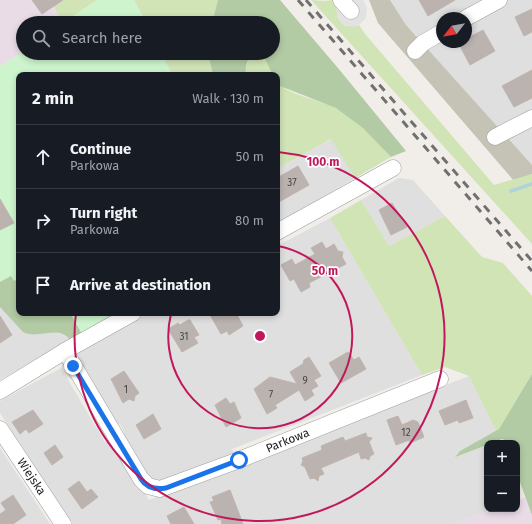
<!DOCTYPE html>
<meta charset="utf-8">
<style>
:root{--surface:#171b24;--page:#20242c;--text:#f1f3f6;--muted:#9ea1a6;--line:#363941}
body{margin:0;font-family:"Fira Sans",sans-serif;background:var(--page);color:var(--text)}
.controls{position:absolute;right:12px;bottom:12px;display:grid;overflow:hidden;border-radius:8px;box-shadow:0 2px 6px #0003}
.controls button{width:36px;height:36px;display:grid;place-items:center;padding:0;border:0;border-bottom:1px solid var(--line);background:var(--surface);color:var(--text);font:20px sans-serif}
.compass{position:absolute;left:436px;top:12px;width:36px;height:36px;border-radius:50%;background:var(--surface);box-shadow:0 2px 6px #0003;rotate:239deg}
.stop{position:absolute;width:12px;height:12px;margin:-9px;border:3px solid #1a73e8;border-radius:50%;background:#fff}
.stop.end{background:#1a73e8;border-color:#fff;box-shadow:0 1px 4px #0008}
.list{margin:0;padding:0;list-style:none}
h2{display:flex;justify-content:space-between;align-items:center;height:52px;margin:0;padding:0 16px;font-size:17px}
h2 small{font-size:13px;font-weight:400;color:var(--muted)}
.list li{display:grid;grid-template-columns:26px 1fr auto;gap:12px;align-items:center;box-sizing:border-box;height:64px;padding:0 16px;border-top:1px solid var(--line)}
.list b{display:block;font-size:15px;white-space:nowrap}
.list p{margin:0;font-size:13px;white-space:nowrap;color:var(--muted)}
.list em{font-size:13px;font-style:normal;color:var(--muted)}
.icon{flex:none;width:22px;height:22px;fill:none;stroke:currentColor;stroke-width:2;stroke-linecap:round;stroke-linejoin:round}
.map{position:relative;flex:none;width:532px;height:524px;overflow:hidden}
.search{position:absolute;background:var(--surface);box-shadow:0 2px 6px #0003;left:16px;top:16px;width:264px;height:44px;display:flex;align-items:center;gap:10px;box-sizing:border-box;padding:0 14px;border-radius:22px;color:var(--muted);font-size:15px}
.panel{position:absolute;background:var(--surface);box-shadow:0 2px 6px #0003;left:16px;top:72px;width:264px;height:244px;border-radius:8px}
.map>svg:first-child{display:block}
.residential{fill:#dfdfdf;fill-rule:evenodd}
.industrial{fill:#e9dce7}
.construction{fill:#c4c3b6}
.grass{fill:#d0e4b6}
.forest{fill:#b2cba4}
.park{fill:#cdf4cd}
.parking{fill:#e2e2e2}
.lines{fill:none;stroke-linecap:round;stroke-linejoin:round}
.stream{stroke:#b0d2d8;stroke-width:3.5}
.building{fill:#bab3af;stroke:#c1b4ad}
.minor-casing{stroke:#9f9f9f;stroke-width:17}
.minor{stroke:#fff;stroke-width:16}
.rail{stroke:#707070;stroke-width:3;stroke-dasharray:8 8;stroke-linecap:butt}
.route{stroke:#1a73e8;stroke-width:5}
.ring{fill:none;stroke:#c2185b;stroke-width:2}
.labels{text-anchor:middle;stroke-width:3.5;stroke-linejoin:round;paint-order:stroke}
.number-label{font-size:10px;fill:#484645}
.street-label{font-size:12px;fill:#222;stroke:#fff}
.centre{fill:#c2185b;stroke:#fff;stroke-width:2}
.ring-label{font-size:12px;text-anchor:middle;font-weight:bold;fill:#c2185b;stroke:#fff;stroke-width:3.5;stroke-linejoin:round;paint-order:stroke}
</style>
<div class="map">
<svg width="532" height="524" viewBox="0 0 532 524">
<rect width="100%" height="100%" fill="#f1eee9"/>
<path class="residential" d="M 390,0 L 532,0 L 532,165 L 406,25 ZM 442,18 L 466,18 L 466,42 L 442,42 Z
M 332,139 L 355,178 L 277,224 L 277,169 Z
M 399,178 L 413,180 L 445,216 L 389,246 L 361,200 Z
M 330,218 L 422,375 L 232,449 L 235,455 L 161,483 L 150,480 L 124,438 L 124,432 L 120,424 L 116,424 L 74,353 L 147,313 L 152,313 L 153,315 L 158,313 L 277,313 L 277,246 Z
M 0,282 L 19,313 L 82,334 L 0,380 Z
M 61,368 L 105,442 L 112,439 L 149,500 L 469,376 L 496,431 L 460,451 L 455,456 L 487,445 L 487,509 L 494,509 L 453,524 L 73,524 L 0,413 L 0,401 Z
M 0,448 L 50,524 L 0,524 Z"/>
<path class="industrial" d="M 0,0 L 50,0 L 63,23 L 23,23 L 23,52 L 0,66 Z
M 526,497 L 532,515 L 532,524 L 453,524 L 494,509 L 517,509 L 517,500 Z"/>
<path class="construction" d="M 369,0 L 390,0 L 406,25 L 532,165 L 532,174 L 514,181 L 378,23 Z"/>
<path class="grass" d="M 50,0 L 97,0 L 63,23 Z
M 134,0 L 218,0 L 212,23 L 146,23 Z
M 311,0 L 324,1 L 334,0 C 339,10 334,19 346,26 L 359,25 L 366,35 L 494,185 L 532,174 L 532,244 Z
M 161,53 L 208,53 L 213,75 L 172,75 Z
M 258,53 C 267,57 270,66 273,75 L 246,75 C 245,67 248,61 252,54 Z
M 277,82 C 286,94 322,101 336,108 C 358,118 375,140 391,157 L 355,178 L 331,139 L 277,169 Z
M 361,200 L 389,246 L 445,216 L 482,257 L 503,263 L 532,296 L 532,374 L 499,429 L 496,431 L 469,376 L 445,367 L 422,375 L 330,218 Z"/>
<path class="forest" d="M 218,0 L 280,0 L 338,68 L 406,151 L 391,157 L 363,128 L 336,108 L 280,86 L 277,82 L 277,75 L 273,75 L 263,55 L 258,53 L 273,53 L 273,23 L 212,23 Z
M 208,53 L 255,53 C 247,57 245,67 246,75 L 213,75 Z
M 19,229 L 19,313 L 115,313 L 70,340 C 59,324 38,340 23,332 L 0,307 L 0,241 Z
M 532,374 L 532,515 L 517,474 L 517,443 L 505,443 L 503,439 L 487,443 L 487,445 L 455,457 L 460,451 L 499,429 Z"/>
<path class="park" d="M 98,0 L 134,0 L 146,23 L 62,23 Z
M 23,52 L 161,53 L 172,75 L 19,75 L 19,278 L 14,281 L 11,276 L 0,282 L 0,66 Z
M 70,313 L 119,313 L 82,334 Z"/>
<path class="parking" d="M 334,0 L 363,0 L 367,7 L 366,18 L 358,26 L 352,27 L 344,25 L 337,18 L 337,5 Z"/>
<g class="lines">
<path class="stream" d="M 511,191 L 532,184"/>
</g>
<path class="building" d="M 32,0 L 63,0 L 42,14 Z
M 419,0 L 455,0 L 428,16 Z
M 532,9 L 532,32 L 524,36 L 515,17 Z
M 483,30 L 495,51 L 470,65 L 460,46 L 468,42 L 466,39 Z
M 532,70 L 532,98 L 514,107 L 502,86 Z
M 298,166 L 309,185 L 277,203 L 277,178 Z
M 0,199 L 14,223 L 0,230 Z
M 392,203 L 407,227 L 391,235 L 379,210 Z
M 322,242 L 326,249 L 334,244 L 338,251 L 343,252 L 342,257 L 346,264 L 309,283 L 310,287 L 301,292 L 294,279 L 290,281 L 281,265 L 292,259 L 295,265 L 315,254 L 311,248 Z
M 209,313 L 236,313 L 243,326 L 229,335 L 227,331 L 221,334 Z
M 0,316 L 12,335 L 0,343 Z
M 188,320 L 190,320 L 199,335 L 194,337 L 198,343 L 182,352 L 168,329 L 178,323 L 180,325 Z
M 348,352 L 354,360 L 359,357 L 366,369 L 341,383 L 329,363 Z
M 309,357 L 321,376 L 314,380 L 318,386 L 311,390 L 314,395 L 305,401 L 299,390 L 275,405 L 277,408 L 267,414 L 254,389 L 270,377 L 297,384 L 290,372 L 303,364 L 304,360 Z
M 124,371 L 139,393 L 135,396 L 134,401 L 129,399 L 123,403 L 111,379 Z
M 226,398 L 230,404 L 234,402 L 241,418 L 226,427 L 215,405 Z
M 466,400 L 473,418 L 459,423 L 458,420 L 445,425 L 439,411 Z
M 33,410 L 43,424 L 29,433 L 26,429 L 20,434 L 12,422 Z
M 153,414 L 161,429 L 144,439 L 136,425 Z
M 398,416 L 402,425 L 413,420 L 418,422 L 424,437 L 410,443 L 409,440 L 396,445 L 387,420 Z
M 366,433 L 367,437 L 372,438 L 369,442 L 374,454 L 370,456 L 369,460 L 365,458 L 361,459 L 359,452 L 321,468 L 324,474 L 319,476 L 318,481 L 314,478 L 310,479 L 305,467 L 301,465 L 303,461 L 302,458 L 322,450 L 321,446 L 343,437 L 345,441 Z
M 55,445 L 63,457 L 52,465 L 44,453 Z
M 79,481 L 87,492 L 91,489 L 98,497 L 82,509 L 68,489 Z
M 230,490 L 240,516 L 243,524 L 222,524 L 221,519 L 218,520 L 210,502 L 214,501 L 212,497 Z
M 13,495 L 26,515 L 13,524 L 0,524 L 0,514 L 6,510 L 1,503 Z
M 184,507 L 194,524 L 171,524 L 167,516 Z"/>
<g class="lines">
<g class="minor-casing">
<g id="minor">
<path d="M 341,0 L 351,11"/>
<path d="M 466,18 L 499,0"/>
<path d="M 415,51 L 423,43 L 442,32"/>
<path d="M 495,137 L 532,118"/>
<path d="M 277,232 L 393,168"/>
<path d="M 65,351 L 133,313"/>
<path id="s1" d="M 0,391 L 65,351 L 141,479 L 148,486 L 160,489 L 239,460 L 440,379"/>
<path id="s2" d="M 0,429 L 63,524"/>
</g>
</g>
<use href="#minor" class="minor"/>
<path class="rail" d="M 298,0 L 532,271
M 306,0 L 532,261"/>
</g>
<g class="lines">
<path class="route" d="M 73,366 L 141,479 C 147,488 155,490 166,488 L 239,460"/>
</g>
<g class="ring">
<path d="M278 246A92 92 0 1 1 171 314"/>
<path d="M278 152A185 185 0 1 1 76 313"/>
</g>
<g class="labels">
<g class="number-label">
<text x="292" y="186">37</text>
<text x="184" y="340">31</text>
<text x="305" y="384">9</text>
<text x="126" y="393">1</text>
<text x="271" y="398">7</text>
<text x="406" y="436">12</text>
</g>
<g class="street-label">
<text dy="4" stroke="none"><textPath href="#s1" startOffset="384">Parkowa</textPath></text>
<text dy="4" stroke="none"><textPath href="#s2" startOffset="57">Wiejska</textPath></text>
</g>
</g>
<circle cx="260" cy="336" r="6" class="centre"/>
<g class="ring-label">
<text x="323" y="166">100 m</text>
<text x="325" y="275">50 m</text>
</g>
</svg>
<div class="controls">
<button>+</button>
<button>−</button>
</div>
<svg class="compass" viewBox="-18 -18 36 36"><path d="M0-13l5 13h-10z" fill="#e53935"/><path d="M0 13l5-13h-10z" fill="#9ea1a6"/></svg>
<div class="stop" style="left:239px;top:460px"></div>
<div class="stop end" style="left:73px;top:366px"></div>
<div class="search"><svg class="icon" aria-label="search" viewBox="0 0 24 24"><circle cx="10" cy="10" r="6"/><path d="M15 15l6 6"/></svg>Search here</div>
<section class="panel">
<h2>2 min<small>Walk · 130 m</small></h2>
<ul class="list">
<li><svg class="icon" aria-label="ahead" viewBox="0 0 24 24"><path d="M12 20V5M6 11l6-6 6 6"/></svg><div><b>Continue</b><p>Parkowa</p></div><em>50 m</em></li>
<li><svg class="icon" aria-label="right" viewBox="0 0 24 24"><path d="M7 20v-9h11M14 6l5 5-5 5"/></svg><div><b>Turn right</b><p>Parkowa</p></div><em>80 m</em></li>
<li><svg class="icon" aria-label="arrive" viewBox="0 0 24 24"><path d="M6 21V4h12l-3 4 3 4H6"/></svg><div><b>Arrive at destination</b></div></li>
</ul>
</section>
</div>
